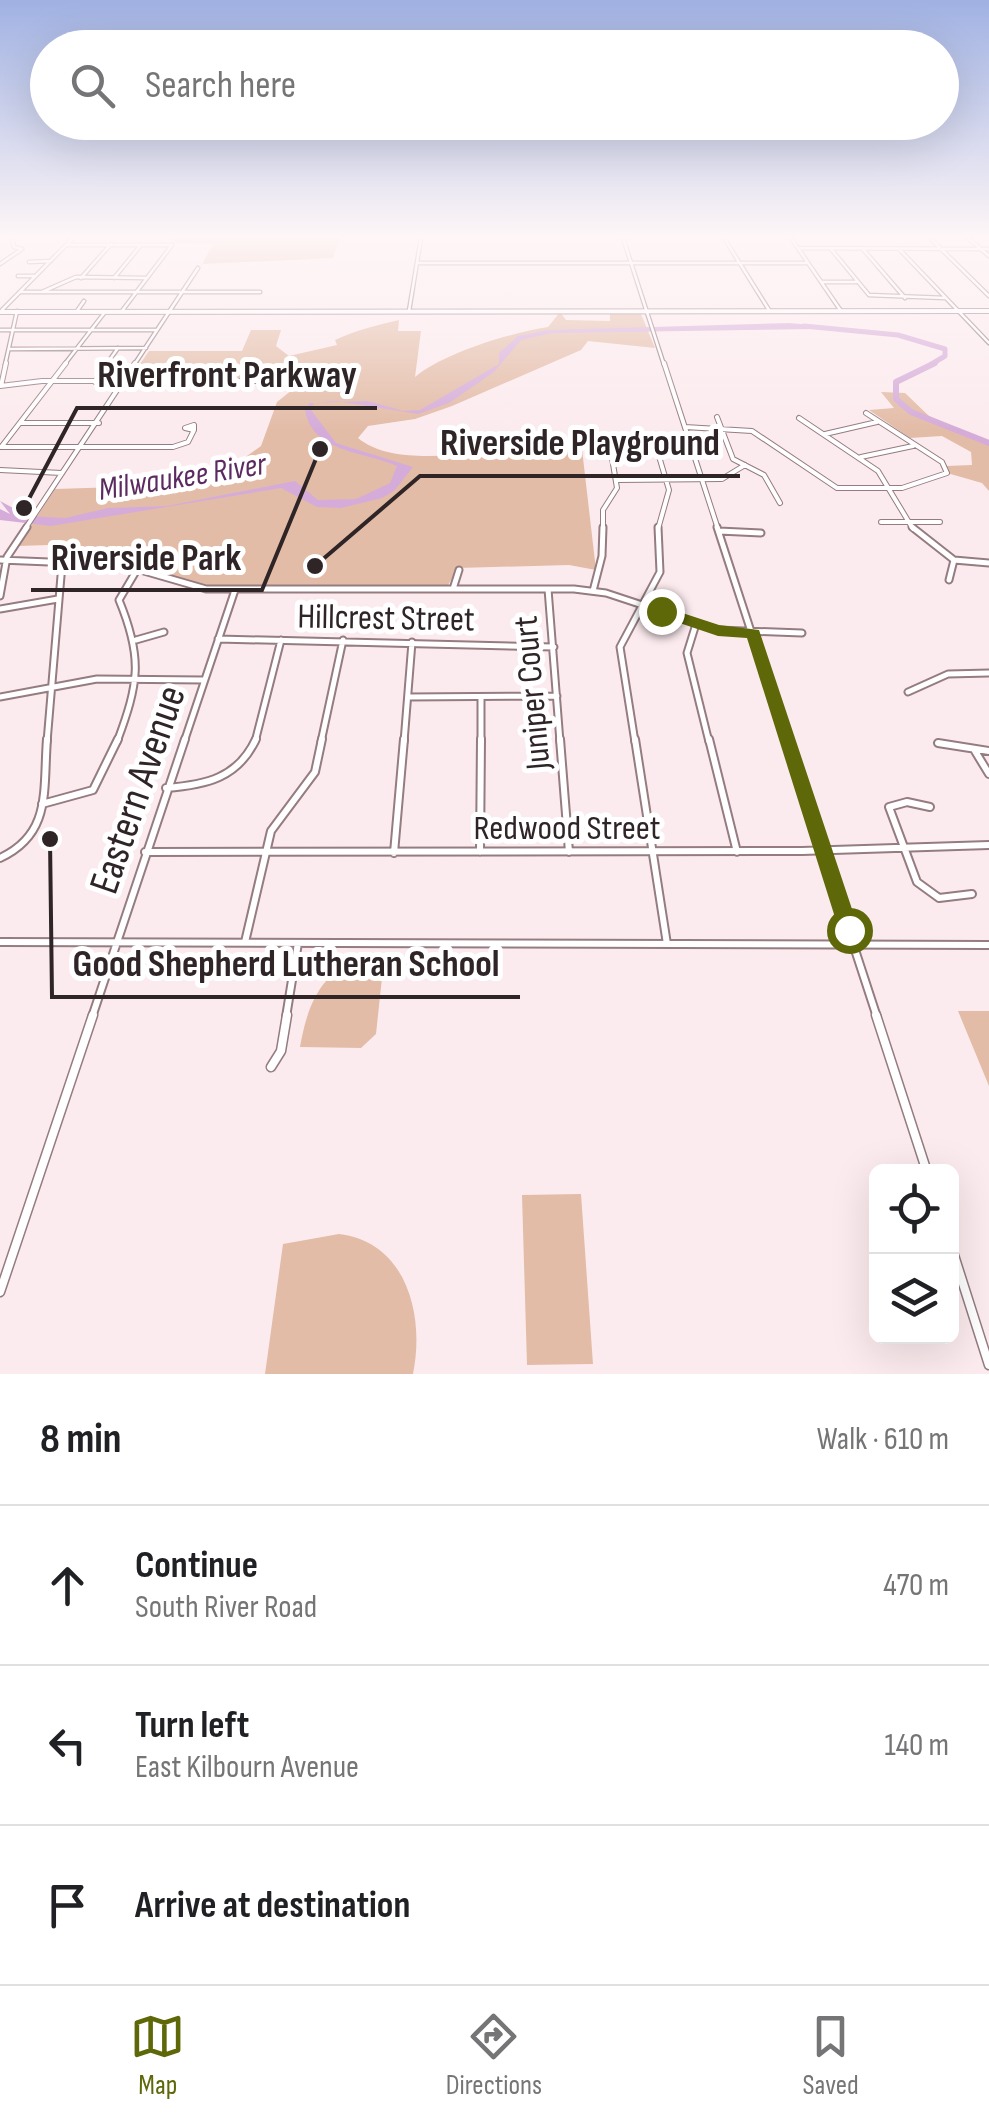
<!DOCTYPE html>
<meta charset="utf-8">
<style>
:root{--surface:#fff;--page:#f2f2f2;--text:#202124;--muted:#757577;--line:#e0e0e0;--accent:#5f6809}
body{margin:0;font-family:"Sofia Sans Condensed",sans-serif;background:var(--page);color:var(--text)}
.controls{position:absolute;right:30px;bottom:30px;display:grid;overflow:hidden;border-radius:15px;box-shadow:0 10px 40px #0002}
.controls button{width:90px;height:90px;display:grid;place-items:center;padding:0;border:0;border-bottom:2px solid var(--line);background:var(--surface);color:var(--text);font:50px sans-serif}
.stop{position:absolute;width:30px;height:30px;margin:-22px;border:8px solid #5f6809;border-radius:50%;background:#fff}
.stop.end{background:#5f6809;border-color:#fff;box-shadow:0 2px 10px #0008}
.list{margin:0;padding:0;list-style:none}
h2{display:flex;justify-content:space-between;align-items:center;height:130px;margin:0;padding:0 40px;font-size:42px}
h2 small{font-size:32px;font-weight:400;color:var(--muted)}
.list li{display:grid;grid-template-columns:65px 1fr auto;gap:30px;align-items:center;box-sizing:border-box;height:160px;padding:0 40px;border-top:2px solid var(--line)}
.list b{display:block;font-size:38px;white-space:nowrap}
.list p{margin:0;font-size:32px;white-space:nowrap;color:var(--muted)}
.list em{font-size:32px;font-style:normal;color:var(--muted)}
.icon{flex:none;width:55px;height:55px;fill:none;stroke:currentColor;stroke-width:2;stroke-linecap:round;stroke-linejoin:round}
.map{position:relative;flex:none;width:989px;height:1374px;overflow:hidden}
.search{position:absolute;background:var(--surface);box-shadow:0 10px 40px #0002;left:30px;right:30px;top:30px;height:110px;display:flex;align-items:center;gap:25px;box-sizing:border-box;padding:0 35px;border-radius:55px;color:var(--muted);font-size:38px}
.sheet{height:610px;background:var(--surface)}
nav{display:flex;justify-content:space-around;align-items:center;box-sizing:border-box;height:140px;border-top:2px solid var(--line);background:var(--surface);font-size:28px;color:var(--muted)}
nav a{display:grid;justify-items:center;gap:5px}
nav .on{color:var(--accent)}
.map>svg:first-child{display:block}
.green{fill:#e3bca7}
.water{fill:#d5acd9}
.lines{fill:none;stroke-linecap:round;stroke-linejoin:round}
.river-far1{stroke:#d5acd9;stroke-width:5}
.river{stroke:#d5acd9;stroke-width:6}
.minor-far4-casing{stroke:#947c80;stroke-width:5}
.minor-far3-casing{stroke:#947c80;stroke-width:6}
.minor-far2-casing{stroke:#947c80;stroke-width:9}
.minor-far1-casing{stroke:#947c80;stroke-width:10}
.minor-casing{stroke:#947c80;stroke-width:11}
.major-casing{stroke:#947c80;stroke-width:6}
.minor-far4{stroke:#fff;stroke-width:2.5}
.minor-far3{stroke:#fff;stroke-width:4}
.minor-far2{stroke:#fff;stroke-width:5}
.minor-far1{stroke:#fff;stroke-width:6}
.minor{stroke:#fff;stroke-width:8}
.major{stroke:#fff;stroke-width:4}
.route{fill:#5f6809}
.labels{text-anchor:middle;stroke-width:10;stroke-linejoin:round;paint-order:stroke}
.far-water-label{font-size:32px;font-style:italic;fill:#5b2a61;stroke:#fff}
.street-label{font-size:35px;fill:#2f2527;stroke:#fff}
.near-street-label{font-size:42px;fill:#2f2527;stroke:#fff}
.leader{fill:none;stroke:#2f2527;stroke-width:4}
.callout-dot{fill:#2f2527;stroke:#fff;stroke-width:4}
.callout-label{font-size:38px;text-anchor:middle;font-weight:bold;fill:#2f2527;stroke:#fff;stroke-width:10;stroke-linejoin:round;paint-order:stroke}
</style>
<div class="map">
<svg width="989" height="1374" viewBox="0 0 989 1374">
<rect width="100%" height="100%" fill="#fcebee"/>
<path class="green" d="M 171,238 L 340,238 L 333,258 L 203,264 L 200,268 L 213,244 L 174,243 Z
M 560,312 L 566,320 L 610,321 L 610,313 L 641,314 L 655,348 L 588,341 L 581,350 L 452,406 L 415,419 L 368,426 L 358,438 C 389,463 441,455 479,454 L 484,450 L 582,449 L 596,570 L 569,565 L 458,568 L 447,587 L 209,587 L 179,582 L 137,564 L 73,562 L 79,544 L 18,546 L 55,489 L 118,487 L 240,461 L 261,446 L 277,402 L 302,382 L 129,380 L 149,351 L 242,351 L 251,330 L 281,330 L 276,346 L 289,356 L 337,345 L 335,340 C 354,331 377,325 399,320 L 398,331 L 421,331 L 415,377 C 444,353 510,333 548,327 Z
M 881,392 L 905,393 L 929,416 L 989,443 L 989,491 L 982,483 L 947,473 L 946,466 L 972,465 L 971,452 L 942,436 L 910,438 L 869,410 L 894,408 Z
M 363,959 L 384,959 L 376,1034 L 361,1048 L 300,1047 C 307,1007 320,970 363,959 Z
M 958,1011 L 989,1011 L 989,1086 Z
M 581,1194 L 593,1364 L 527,1365 L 522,1195 Z
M 339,1234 C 407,1242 425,1316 413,1374 L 265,1374 L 283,1244 Z"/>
<path class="water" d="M 789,323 L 813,325 L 814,329 L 552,333 L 521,340 L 494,372 L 449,403 L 418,414 L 336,401 L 314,403 L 311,410 L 336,443 L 413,467 L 394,491 L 382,498 L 341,508 L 317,507 L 281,488 L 51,526 L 0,520 L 0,509 L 10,514 L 0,501 L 28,516 L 65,518 L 108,508 L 167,506 L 295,481 L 318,500 L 356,499 L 390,483 L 397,466 C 364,451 311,453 305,409 L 310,403 L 368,401 L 403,411 L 420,410 L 499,364 L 499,353 L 518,336 L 548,330 Z"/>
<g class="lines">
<path class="river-far1" d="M 804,326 L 898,335 L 945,349 L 945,356 L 930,365"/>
<path class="river" d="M 935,363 L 896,382 L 896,399 L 911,412 L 989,443"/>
<g class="minor-far4-casing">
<path id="minor-far4" d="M 623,238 L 664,365
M 724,238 L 769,310
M 791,238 L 841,311
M 930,238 L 989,296
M 968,238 L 989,256
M 66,245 L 172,245
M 798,248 L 989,249
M 862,248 L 905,298
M 831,249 L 869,295 L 945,298
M 899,249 L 989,343
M 29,262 L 51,261
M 417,263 L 808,263
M 0,264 L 22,249 L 14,247 L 12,238
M 18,276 L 34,276
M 81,278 L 111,244
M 114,278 L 141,245
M 822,282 L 856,282
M 20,292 L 260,292
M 42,292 L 76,277 L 146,278
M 2,310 L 73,238
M 77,311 L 84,301
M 122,311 L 172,245
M 409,311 L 421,238
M 0,330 L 157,330
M 9,349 L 146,348
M 5,365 L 17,311
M 64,365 L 105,312
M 106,365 L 118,348
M 134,365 L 198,268"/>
</g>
<g class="minor-far3-casing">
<path id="minor-far3" d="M 664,363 L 718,529
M 95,382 L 108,363
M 0,386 L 42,381 L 312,381
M 1,386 L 6,363
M 717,417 L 733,459 L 764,475 L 780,503
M 799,418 L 878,471 L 913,529
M 20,423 L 99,423
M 194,425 L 194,430 L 185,428 Z
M 685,427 L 752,431 L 837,488 L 902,488 L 947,473 L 942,462 L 866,413
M 825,434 L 877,422
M 2,446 L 66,363
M 1,447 L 173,447 L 188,442 L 194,430
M 658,453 L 669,490 L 658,529
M 861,457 L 913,446
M 0,470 L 62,473
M 617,480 L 722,479 L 745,465
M 881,522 L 940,522
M 25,529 L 135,363
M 603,529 L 603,510 L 617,488 L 611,452"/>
</g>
<g class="minor-far2-casing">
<path id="minor-far2" d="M 717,527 L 787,742
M 912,527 L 954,560 L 949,580
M 719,531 L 761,533
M 0,560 L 123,565 L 206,589 L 574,589 L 606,593 L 718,630 L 802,633
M 954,560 L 989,563
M 453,589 L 459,570
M 548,589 L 560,742
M 593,591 L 602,556 L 603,527
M 0,596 L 7,557 L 27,527
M 0,609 L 58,599
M 696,624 L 687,653 L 709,742
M 218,639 L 554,647
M 136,640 L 164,632
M 908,692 L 948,674 L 989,673
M 0,697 L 97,679 L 204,680
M 408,697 L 557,696
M 47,742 L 62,564
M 117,742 C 139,683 143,658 119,600 L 138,568
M 184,742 L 235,590
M 255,742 L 281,640
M 321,742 L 343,640
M 404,742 L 412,642
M 481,742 L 481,697
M 635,742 L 620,647 L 660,572 L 658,527"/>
</g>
<g class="minor-far1-casing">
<path id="minor-far1" d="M 560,739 L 569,852
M 635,739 L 667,944
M 709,739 L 737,852
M 786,739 L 877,1017
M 938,743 L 989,751
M 975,751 L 989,774
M 166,788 C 206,785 238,778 256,739
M 42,804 L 93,790 L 118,739
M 930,807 L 907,802 L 889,807 L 917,882 L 939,898 L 972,894
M 145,852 L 802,851 L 989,845
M 480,852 L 481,739
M 394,853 L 404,739
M 0,858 C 52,834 43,790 47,739
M 0,942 L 989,945
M 245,942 L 271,831 L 315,772 L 322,739
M 92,1017 L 185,739
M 286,1017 L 298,943"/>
</g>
<g class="minor-casing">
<path id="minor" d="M 876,1015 L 927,1172
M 271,1067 L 281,1051 L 287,1015
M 952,1249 L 989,1365
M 0,1292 L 93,1015"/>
</g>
<g class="major-casing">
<path id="major" d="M 0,312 L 989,311"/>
</g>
<use href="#minor-far4" class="minor-far4"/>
<use href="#minor-far3" class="minor-far3"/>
<use href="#minor-far2" class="minor-far2"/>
<use href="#minor-far1" class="minor-far1"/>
<use href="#minor" class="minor"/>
<use href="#major" class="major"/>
</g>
<linearGradient id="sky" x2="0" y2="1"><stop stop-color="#a0b1e2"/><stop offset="0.55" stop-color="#fef6f7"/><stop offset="1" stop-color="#fef6f7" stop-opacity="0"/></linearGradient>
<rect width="989" height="430" fill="url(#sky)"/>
<path class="route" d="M 661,606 L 719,625 L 759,630 L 859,930 L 856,937 L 849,940 L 839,930 L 747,638 L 718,636 L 656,615 L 656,608 Z"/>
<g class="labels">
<g class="far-water-label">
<text transform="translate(182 476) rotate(-9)" y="11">Milwaukee River</text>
</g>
<g class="street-label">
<text transform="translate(386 617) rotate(1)" y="12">Hillcrest Street</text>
<text transform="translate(531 693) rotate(-95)" y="12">Juniper Court</text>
<text x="567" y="839">Redwood Street</text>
</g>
<g class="near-street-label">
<text transform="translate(136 789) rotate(-71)" y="15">Eastern Avenue</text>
</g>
</g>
<path class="leader" d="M24 508L77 408H377M315 566L420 476H740M320 449L262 590H31M50 839L52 997H520"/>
<g class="callout-dot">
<circle cx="24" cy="508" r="10"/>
<circle cx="315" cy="566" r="10"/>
<circle cx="320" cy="449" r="10"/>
<circle cx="50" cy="839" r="10"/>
</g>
<g class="callout-label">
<text x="227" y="387">Riverfront Parkway</text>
<text x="580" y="455">Riverside Playground</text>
<text x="146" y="570">Riverside Park</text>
<text x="286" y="976">Good Shepherd Lutheran School</text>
</g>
</svg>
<div class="controls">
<button><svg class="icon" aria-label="locate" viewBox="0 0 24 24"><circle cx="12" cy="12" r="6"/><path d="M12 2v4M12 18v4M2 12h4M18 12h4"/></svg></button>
<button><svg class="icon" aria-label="layers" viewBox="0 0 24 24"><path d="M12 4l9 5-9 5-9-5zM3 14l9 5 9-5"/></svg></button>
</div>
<div class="stop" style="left:849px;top:930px"></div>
<div class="stop end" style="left:661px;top:611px"></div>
<div class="search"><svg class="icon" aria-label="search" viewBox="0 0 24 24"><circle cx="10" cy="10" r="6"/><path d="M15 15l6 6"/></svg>Search here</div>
</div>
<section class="sheet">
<h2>8 min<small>Walk · 610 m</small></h2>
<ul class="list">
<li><svg class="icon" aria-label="ahead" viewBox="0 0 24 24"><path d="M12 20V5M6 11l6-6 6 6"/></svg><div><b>Continue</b><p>South River Road</p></div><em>470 m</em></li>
<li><svg class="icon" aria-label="left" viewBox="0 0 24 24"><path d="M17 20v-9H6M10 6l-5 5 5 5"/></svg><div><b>Turn left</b><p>East Kilbourn Avenue</p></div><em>140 m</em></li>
<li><svg class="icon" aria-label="arrive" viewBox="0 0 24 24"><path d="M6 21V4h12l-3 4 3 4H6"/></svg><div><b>Arrive at destination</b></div></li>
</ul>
</section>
<nav>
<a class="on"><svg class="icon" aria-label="map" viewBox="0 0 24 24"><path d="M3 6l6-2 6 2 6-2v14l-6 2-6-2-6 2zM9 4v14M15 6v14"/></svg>Map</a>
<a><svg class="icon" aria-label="directions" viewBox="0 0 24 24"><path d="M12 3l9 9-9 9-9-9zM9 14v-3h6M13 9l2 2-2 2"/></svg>Directions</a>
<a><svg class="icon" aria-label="saved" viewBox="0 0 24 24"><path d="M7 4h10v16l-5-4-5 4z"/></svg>Saved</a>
</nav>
